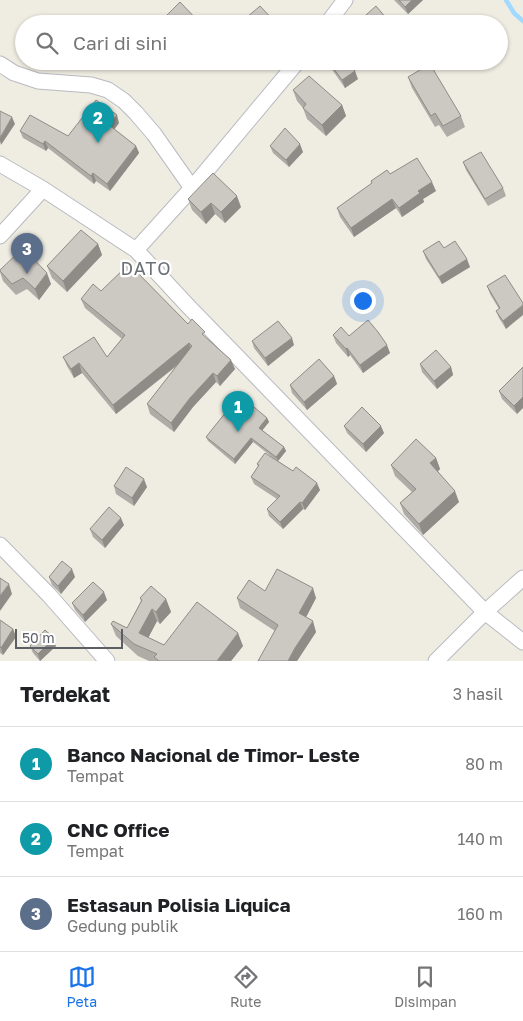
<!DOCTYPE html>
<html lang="id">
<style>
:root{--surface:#fff;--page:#f2f2f2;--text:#202124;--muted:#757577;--line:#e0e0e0;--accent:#1a73e8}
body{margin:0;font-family:"Golos Text",sans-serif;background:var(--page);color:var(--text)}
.scale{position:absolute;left:15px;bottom:12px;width:108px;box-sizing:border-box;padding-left:5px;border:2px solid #5b5f64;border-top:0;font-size:14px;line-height:18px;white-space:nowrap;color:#5b5f64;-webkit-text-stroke:4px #fff;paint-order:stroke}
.you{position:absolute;left:362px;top:300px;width:18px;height:18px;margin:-12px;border:4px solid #fff;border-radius:50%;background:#1a73e8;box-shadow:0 0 0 8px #1a73e833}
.badge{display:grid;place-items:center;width:32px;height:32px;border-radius:50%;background:var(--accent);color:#fff;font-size:16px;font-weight:700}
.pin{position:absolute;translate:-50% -41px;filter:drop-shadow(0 1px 2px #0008)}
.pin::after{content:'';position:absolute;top:26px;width:18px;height:15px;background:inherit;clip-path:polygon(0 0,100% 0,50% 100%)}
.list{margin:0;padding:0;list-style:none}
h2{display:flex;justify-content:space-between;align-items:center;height:65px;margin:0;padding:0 20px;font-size:21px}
h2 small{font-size:16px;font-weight:400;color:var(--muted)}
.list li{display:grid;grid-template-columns:32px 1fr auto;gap:15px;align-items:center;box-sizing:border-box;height:75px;padding:0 20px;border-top:1px solid var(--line)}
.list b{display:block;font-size:19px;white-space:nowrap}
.list p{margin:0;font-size:16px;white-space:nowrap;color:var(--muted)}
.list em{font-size:16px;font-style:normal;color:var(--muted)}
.icon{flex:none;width:28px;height:28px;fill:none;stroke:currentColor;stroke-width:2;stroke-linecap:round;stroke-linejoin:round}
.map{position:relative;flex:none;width:523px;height:661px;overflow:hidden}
.search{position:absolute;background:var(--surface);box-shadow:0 1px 4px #0004;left:15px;right:15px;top:15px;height:55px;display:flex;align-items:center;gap:12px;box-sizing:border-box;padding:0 18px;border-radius:28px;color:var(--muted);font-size:19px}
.sheet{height:290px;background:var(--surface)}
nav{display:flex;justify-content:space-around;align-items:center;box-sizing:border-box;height:70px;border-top:1px solid var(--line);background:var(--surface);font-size:14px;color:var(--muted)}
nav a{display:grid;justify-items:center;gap:2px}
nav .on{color:var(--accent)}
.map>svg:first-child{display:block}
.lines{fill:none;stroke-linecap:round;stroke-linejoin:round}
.stream{stroke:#a2d9ff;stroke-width:4.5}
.minor-casing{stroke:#b8bbc0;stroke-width:17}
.minor{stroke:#fff;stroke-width:15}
.wall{fill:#afaca7}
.shaded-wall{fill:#8f8c88}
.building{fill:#ccc8c2;stroke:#8f8c88}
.labels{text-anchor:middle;stroke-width:4.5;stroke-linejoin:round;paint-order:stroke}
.quarter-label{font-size:18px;letter-spacing:1px;fill:#6c7176;stroke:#fff}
</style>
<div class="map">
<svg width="523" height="661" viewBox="0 0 523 661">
<rect width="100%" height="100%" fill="#efece2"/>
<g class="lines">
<path class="stream" d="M 506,0 L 514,13 L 523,21"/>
<g class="minor-casing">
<path id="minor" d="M 327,24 L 345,0
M 0,64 L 14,73 L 38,81 L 91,85 L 108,90 L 124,101 L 136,113 L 154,134 L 192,188
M 0,164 L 43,189 L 136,250 L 188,306 L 485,612 L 523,642
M 0,236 L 43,189
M 136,250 L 192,188 L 298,61
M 0,545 L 49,595 L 107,661
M 436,661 L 485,612 L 523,578"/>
</g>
<use href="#minor" class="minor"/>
</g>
<path class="wall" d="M 394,0 L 423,0 L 408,14 Z
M 328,61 L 358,79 L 345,88 L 331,68 Z
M 408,77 L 461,116 L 465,127 L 447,137 L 439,125 L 435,127 L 412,88 Z
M 293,90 L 342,105 L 346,116 L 326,136 L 307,119 L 303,108 L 297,101 Z
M 119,123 L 114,130 L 136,146 L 139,153 L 110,191 L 96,181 L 94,184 L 48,148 L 46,151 L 23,138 L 20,131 L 68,136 Z
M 270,146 L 303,152 L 289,167 L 273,153 Z
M 463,162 L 503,188 L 506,196 L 488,206 L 466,170 Z
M 390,174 L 436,191 L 423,199 L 424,202 L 402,217 L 396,208 L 354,237 L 340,217 L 337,208 L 372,184 L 371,181 Z
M 188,199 L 241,207 L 225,223 L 215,214 L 206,224 L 192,210 Z
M 98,244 L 102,255 L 67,292 L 52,278 L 47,266 Z
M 423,251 L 470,267 L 442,284 L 426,259 Z
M 0,270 L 51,284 L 39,300 L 27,289 L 16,295 L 3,281 L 0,272 Z
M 505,275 L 506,329 L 499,318 L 496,311 L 499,309 L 490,294 L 487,286 Z
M 101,291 L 188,324 L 207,339 L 235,369 L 220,386 L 216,382 L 193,407 L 174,432 L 150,414 L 147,404 L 178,365 L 116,414 L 82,373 L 74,378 L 67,366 L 63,357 L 107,357 L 122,339 L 85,308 L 81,299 Z
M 333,335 L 349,336 L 379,335 L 390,353 L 363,373 L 350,355 L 348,357 L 336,343 Z
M 252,341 L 294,345 L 268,366 L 254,348 Z
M 420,364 L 451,367 L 453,375 L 437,389 L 422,372 Z
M 523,367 L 517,414 L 502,399 L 499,391 Z
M 334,376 L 337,384 L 307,410 L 292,393 L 290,385 Z
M 239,414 L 267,418 L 269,422 L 262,430 L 284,447 L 286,451 L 278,461 L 320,490 L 305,510 L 303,509 L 283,529 L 269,516 L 267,509 L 277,499 L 254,484 L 251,477 L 258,466 L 257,464 L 277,461 L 253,442 L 235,464 L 208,441 L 206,437 Z
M 344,426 L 384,433 L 366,452 L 347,433 Z
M 436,458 L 440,469 L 438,471 L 459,502 L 423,535 L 404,514 L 400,503 L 412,492 L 395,476 L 391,465 Z
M 114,486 L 147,487 L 134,506 L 116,494 Z
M 124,525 L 105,548 L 93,537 L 90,529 Z
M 49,577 L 75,577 L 61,594 L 52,585 Z
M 265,591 L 316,598 L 306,617 L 316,632 L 297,661 L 258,661 L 275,631 L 240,608 L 237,598 Z
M 140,598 L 166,599 L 171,612 L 160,624 L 157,621 L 148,638 L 164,645 L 243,646 L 231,661 L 149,661 L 138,656 L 116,636 L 111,624 L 127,628 L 141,601 Z
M 107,600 L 85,622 L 75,610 L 72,603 Z
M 0,620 L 13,629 L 16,637 L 3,655 L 0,653 Z
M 30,646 L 56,646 L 40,661 L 33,653 Z"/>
<path class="shaded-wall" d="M 412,0 L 423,0 L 408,14 L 405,7 Z
M 268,61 L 274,61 L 270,65 Z
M 355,71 L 358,79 L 345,88 L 342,80 Z
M 342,105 L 346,116 L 326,136 L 322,125 Z
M 117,115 L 119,123 L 111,133 L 109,125 Z
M 12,117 L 15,124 L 1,145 L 0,141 L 0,138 Z
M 45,141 L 48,148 L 46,151 L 43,144 Z
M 300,144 L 303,152 L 289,167 L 286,160 Z
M 136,146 L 139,153 L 110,191 L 107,184 Z
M 93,173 L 96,181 L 94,184 L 91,176 Z
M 432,182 L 436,191 L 423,199 L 424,202 L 402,217 L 399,208 L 418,191 Z
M 237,196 L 241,207 L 225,223 L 221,212 Z
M 392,199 L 396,208 L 354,237 L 351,228 Z
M 211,203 L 215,214 L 206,224 L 201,212 Z
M 98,244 L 102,255 L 67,292 L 63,281 Z
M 467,259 L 470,267 L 442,284 L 439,277 Z
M 47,273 L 51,284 L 39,300 L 35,289 Z
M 523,305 L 523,315 L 506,329 L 503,321 Z
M 292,338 L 294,345 L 268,366 L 265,358 Z
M 189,343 L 192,353 L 116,414 L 113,405 Z
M 387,345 L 390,353 L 363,373 L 360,365 Z
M 347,348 L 350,355 L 348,357 L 346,349 Z
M 231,360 L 235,369 L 220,386 L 217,376 Z
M 79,363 L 82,373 L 74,378 L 71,369 Z
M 451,367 L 453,375 L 437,389 L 434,381 Z
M 213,373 L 216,382 L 193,407 L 174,432 L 171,423 L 190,398 Z
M 334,376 L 337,384 L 307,410 L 304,402 Z
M 523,397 L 523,408 L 517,414 L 514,406 Z
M 267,418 L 269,422 L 261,432 L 259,428 Z
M 381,426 L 384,433 L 366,452 L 363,444 Z
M 251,438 L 253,442 L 235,464 L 234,459 Z
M 284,447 L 286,451 L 278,461 L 276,457 Z
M 436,458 L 440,469 L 434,475 L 430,463 Z
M 144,479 L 147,487 L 134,506 L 132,498 Z
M 317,483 L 320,490 L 305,510 L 302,503 Z
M 455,491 L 459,502 L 423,535 L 419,524 Z
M 300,502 L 303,509 L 283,529 L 280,522 Z
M 121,518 L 124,525 L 105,548 L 102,540 Z
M 72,569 L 75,577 L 61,594 L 58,586 Z
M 9,584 L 12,594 L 0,611 L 0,596 Z
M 313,588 L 316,598 L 303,623 L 299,613 Z
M 104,592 L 107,600 L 85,622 L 83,615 Z
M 166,599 L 171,612 L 160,624 L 156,612 Z
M 152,609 L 157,621 L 144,646 L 139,633 Z
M 313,621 L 316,632 L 297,661 L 288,661 L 295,648 Z
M 13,629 L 16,637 L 3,655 L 1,648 Z
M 238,633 L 243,646 L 231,661 L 217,661 Z
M 54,638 L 56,646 L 40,661 L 38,654 Z"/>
<path class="building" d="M 399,0 L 412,0 L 405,7 Z
M 180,2 L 201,24 L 158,24 Z
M 260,6 L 277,24 L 239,24 Z
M 376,6 L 391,24 L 356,24 Z
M 328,61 L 348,61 L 355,71 L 342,80 Z
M 430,64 L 461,116 L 443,126 L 435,113 L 431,116 L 408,77 Z
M 309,76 L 342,105 L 322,125 L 303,108 L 306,104 L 293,90 Z
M 96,100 L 117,115 L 109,125 L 136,146 L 107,184 L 93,173 L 91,176 L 45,141 L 43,144 L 20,131 L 30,115 L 68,136 Z
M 0,111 L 12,117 L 0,138 Z
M 285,128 L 300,144 L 286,160 L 270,146 Z
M 481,152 L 503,188 L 485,199 L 463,162 Z
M 417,158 L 432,182 L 418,191 L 420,193 L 399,208 L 392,199 L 351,228 L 337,208 L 372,183 L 371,181 L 387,170 L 390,174 Z
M 213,173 L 237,196 L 221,212 L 211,203 L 201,212 L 188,199 Z
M 81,230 L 98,244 L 63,281 L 47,266 Z
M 439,241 L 444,248 L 455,241 L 467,259 L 439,277 L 423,251 Z
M 23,248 L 47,273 L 35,289 L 23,278 L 12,284 L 0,271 L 0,270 Z
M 129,264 L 188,324 L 192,319 L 205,332 L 202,334 L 231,360 L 217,376 L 213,373 L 190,398 L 171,423 L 147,404 L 192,346 L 189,343 L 113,405 L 79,363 L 71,369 L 63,357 L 94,337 L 107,357 L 125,335 L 81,299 L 93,284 L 101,291 Z
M 505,275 L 523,303 L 523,305 L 503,321 L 496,311 L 500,308 L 487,286 Z
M 368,320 L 378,332 L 387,345 L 360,365 L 347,348 L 346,349 L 333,335 L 341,327 L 349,336 Z
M 278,321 L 292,338 L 265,358 L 252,341 Z
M 436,350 L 451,367 L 434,381 L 420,364 Z
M 319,359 L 334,376 L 304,402 L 290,385 Z
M 523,367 L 523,397 L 514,406 L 499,391 Z
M 248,402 L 267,418 L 259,428 L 284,447 L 276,457 L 251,438 L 234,459 L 206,437 L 230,407 L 239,414 Z
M 362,407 L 381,426 L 363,444 L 344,426 Z
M 416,439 L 436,458 L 430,463 L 455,491 L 419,524 L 400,503 L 416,489 L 391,465 Z
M 265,453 L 293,471 L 296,467 L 317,483 L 302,503 L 300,502 L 280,522 L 267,509 L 280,496 L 251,477 L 259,465 L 257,464 Z
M 126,467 L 144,479 L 132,498 L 114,486 Z
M 109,507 L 121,518 L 102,540 L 90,529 Z
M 62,561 L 72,569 L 58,586 L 49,577 Z
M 277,569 L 313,588 L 299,613 L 313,621 L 295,648 L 288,661 L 258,661 L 278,625 L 237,598 L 249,580 L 265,591 Z
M 0,578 L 9,584 L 0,596 Z
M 93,582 L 104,592 L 83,615 L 72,603 Z
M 151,586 L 166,599 L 156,612 L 152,609 L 139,633 L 164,645 L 197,602 L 238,633 L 217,661 L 159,661 L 154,657 L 157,654 L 134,644 L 111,624 L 113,621 L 127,628 L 142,600 L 140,598 Z
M 0,620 L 13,629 L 1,648 L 0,647 Z
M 45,630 L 54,638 L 38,654 L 30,646 Z"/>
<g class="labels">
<g class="quarter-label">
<text x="146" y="275">DATO</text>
</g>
</g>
</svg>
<div class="scale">50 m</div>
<div class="you"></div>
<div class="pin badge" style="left:238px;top:432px;background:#0f9aa8">1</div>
<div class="pin badge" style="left:98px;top:143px;background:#0f9aa8">2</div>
<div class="pin badge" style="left:27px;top:274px;background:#5c6f8a">3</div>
<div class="search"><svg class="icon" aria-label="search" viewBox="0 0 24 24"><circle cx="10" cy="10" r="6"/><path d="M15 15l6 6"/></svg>Cari di sini</div>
</div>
<section class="sheet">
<h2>Terdekat<small>3 hasil</small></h2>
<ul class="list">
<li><span class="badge" style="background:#0f9aa8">1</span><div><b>Banco Nacional de Timor- Leste</b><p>Tempat</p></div><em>80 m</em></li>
<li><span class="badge" style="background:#0f9aa8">2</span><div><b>CNC Office</b><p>Tempat</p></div><em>140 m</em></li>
<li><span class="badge" style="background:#5c6f8a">3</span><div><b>Estasaun Polisia Liquica</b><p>Gedung publik</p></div><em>160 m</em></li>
</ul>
</section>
<nav>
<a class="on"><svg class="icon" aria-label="map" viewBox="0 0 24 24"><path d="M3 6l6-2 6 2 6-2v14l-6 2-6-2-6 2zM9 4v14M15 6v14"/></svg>Peta</a>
<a><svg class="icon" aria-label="directions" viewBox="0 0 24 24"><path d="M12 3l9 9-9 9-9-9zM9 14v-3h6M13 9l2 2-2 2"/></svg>Rute</a>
<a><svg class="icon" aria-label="saved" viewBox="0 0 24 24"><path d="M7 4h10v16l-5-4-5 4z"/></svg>Disimpan</a>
</nav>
